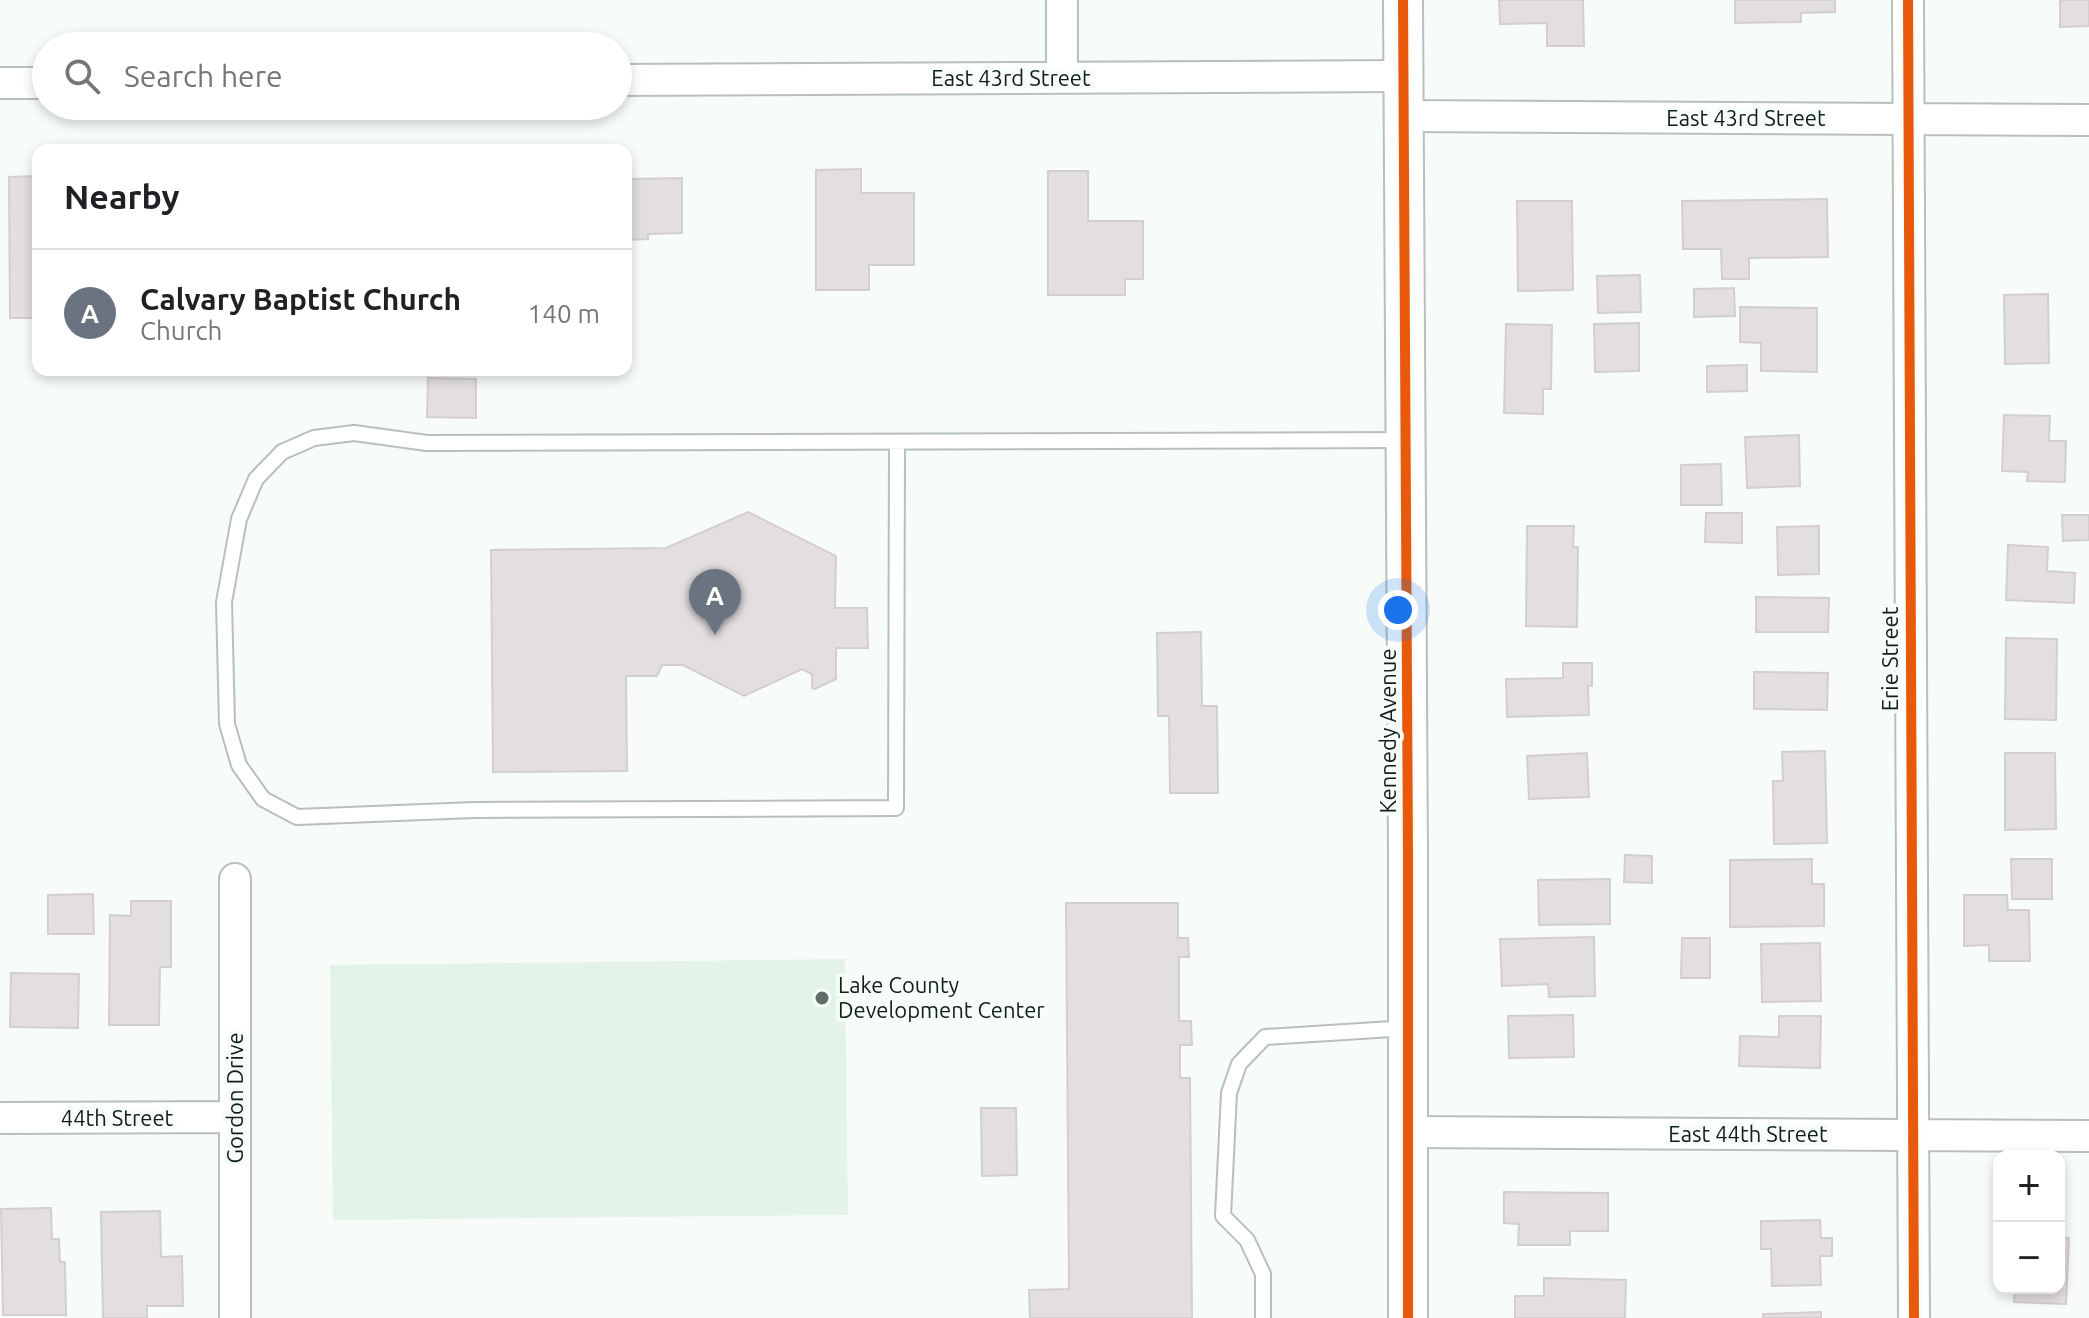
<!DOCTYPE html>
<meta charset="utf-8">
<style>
:root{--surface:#fff;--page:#f6f6f6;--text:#202124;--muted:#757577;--line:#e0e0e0;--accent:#b45309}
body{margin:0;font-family:Ubuntu,sans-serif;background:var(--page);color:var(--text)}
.controls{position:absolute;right:24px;bottom:24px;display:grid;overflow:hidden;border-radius:16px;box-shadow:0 4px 12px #0003}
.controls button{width:72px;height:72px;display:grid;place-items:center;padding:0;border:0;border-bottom:2px solid var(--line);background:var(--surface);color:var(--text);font:40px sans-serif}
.you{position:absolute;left:1398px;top:610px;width:28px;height:28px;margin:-20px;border:6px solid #fff;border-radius:50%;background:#1a73e8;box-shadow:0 0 0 12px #1a73e833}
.badge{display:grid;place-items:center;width:52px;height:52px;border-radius:50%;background:var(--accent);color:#fff;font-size:26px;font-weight:700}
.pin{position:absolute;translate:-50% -66px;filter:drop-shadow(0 2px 4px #0008)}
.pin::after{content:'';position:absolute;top:42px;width:28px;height:24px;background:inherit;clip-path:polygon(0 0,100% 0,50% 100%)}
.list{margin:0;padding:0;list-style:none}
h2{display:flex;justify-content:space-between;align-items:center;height:104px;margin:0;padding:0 32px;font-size:34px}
h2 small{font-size:26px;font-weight:400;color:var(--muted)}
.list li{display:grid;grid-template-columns:52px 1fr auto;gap:24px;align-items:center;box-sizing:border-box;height:128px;padding:0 32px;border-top:2px solid var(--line)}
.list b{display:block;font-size:30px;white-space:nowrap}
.list p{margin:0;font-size:26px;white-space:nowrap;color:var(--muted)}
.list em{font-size:26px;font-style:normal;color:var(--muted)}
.icon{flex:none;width:44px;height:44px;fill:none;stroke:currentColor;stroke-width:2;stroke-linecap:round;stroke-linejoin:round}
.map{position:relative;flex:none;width:2089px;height:1318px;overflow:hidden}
.search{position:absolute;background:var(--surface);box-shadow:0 4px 12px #0003;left:32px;top:32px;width:600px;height:88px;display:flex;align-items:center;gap:20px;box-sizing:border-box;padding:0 28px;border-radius:44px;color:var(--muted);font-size:30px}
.panel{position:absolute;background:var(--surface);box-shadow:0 4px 12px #0003;left:32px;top:144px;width:600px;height:232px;border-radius:16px}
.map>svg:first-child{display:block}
.green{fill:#e3f3ea}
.building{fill:#e3dedf;stroke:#d3cecf;stroke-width:2}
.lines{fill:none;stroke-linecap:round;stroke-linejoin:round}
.service-casing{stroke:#b7c0bb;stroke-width:18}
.minor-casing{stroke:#b7c0bb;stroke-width:34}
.tertiary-casing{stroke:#b7c0bb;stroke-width:42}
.service{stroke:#fefffe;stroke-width:14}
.minor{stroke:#fefffe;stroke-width:30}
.tertiary{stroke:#fefffe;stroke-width:38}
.cycleway-casing{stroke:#f6fdf9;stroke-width:15}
.cycleway{stroke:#e8590c;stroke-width:10}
.poi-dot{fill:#626c66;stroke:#f6fdf9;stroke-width:3}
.labels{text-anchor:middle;stroke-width:8;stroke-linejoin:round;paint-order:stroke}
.street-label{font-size:22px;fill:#111e17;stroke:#f6fdf9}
.poi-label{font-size:22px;fill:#111e17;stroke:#f6fdf9;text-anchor:start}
</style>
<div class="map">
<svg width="2089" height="1318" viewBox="0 0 2089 1318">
<rect width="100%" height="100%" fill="#f7fcf9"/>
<path class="green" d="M 845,959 L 848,1215 L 333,1220 L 330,965 Z"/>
<path class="building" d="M 1499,0 L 1583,0 L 1584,46 L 1547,46 L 1547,23 L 1500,24 Z
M 1735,0 L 1835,0 L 1835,12 L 1801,13 L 1801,22 L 1735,23 Z
M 2060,0 L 2089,0 L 2089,26 L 2060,27 Z
M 861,169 L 861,193 L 914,193 L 914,265 L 869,265 L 869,290 L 816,290 L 816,170 Z
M 1048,171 L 1088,171 L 1088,221 L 1143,221 L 1143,279 L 1125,279 L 1125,295 L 1048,295 Z
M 38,176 L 38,318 L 10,318 L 9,177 Z
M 682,178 L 682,233 L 648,234 L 648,239 L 626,240 L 626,179 Z
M 1827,199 L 1828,257 L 1749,258 L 1749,279 L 1722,279 L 1721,249 L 1683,249 L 1682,201 Z
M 1517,201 L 1572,201 L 1573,290 L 1518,291 Z
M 1640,275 L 1641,312 L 1598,313 L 1597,276 Z
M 1734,288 L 1735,316 L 1694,317 L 1694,289 Z
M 2048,294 L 2049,363 L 2005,364 L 2004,295 Z
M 1740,307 L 1817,308 L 1817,372 L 1761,371 L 1761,343 L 1740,342 Z
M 1639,323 L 1639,371 L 1595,372 L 1594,324 Z
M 1506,324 L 1552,325 L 1551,389 L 1543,389 L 1543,414 L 1504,413 Z
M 1747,365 L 1747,391 L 1707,392 L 1707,366 Z
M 428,378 L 476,379 L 476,418 L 427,417 Z
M 2004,415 L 2050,416 L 2049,441 L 2066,441 L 2065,482 L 2027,481 L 2028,472 L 2002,471 Z
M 1799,435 L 1800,486 L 1747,488 L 1745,437 Z
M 1721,464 L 1722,505 L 1681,505 L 1681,465 Z
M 748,512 L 836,556 L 835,608 L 867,608 L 868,648 L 836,648 L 836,679 L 815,689 L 812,688 L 812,674 L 802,669 L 744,696 L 683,665 L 662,665 L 657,676 L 626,676 L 627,771 L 493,772 L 491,550 L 666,548 Z
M 1706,513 L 1742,513 L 1742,543 L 1705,542 Z
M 2062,515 L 2089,515 L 2089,540 L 2063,541 Z
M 1527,526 L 1574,526 L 1573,547 L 1578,547 L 1577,627 L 1526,626 Z
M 1819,526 L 1819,574 L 1778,575 L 1777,527 Z
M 2008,545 L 2048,547 L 2047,571 L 2075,573 L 2074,603 L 2006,600 Z
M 1756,597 L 1829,598 L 1828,632 L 1756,632 Z
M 1201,632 L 1202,706 L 1217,706 L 1218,793 L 1170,793 L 1169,716 L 1158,716 L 1157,633 Z
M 2006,638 L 2057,639 L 2056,720 L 2005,719 Z
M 1563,663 L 1592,663 L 1592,686 L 1588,686 L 1589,715 L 1507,717 L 1506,679 L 1563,678 Z
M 1754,672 L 1828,673 L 1827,710 L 1754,709 Z
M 1825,751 L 1827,843 L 1774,844 L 1773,781 L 1783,781 L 1782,752 Z
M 1587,753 L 1589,797 L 1529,799 L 1527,756 Z
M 2005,753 L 2055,753 L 2056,829 L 2005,830 Z
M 1625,855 L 1652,856 L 1652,883 L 1624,882 Z
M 1812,859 L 1812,884 L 1824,884 L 1824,926 L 1730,927 L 1730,860 Z
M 2011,859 L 2052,859 L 2052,899 L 2012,899 Z
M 1610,879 L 1610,924 L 1539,925 L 1538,880 Z
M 93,894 L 94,934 L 48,934 L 48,895 Z
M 1964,895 L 2007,895 L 2008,910 L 2029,910 L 2030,961 L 1989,961 L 1989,945 L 1964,946 Z
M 131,901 L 171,901 L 171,967 L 160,967 L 159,1025 L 109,1025 L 110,915 L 131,916 Z
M 1066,903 L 1178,903 L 1178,938 L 1188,938 L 1189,957 L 1179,957 L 1179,1021 L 1191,1021 L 1192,1045 L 1180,1045 L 1180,1078 L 1190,1078 L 1192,1318 L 1030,1318 L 1029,1290 L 1069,1289 Z
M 1594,937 L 1595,996 L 1549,997 L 1548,984 L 1502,986 L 1500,939 Z
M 1682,938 L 1710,938 L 1710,978 L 1681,978 Z
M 1820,943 L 1821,1001 L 1762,1002 L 1761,944 Z
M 11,973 L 79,974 L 78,1028 L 10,1027 Z
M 1573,1015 L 1574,1057 L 1509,1058 L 1508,1016 Z
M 1779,1016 L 1821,1016 L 1820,1068 L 1739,1066 L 1740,1036 L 1779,1037 Z
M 981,1108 L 1016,1108 L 1017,1175 L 982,1176 Z
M 1504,1192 L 1608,1193 L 1608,1231 L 1570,1231 L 1570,1245 L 1518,1245 L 1519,1224 L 1504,1223 Z
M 51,1208 L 52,1239 L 59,1239 L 60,1262 L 65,1262 L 66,1315 L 3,1315 L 1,1209 Z
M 160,1211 L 161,1257 L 182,1256 L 183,1306 L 147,1306 L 147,1318 L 103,1318 L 101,1212 Z
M 1820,1220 L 1821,1238 L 1832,1238 L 1832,1256 L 1820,1256 L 1821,1285 L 1772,1286 L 1771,1249 L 1761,1249 L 1761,1221 Z
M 2059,1237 L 2069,1238 L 2066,1304 L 2014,1302 L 2014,1288 L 2059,1288 Z
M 1544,1278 L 1626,1280 L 1625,1318 L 1515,1318 L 1515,1296 L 1544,1296 Z
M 1821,1312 L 1821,1318 L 1763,1318 L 1763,1314 Z"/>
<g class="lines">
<g class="service-casing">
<path id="service" d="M 897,442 L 896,808 L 474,810 L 297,817 L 263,799 L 239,765 L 227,724 L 224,602 L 239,519 L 256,479 L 282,452 L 314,438 L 354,433 L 427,443 L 1405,440
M 1263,1318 L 1263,1274 L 1247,1240 L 1223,1216 L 1229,1093 L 1239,1064 L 1265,1037 L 1408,1028"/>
</g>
<g class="minor-casing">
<path id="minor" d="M 1908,0 L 1914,1318
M 1062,78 L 1062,0
M 618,80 L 1403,76
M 0,83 L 46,83
M 1403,116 L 2089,120
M 235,879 L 235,1318
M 0,1118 L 234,1117
M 1408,1132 L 2089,1136"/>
</g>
<g class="tertiary-casing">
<path id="tertiary" d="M 1403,0 L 1408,857 L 1408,1318"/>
</g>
<use href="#service" class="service"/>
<use href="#minor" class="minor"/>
<use href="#tertiary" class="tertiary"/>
<g class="cycleway-casing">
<path id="cycleway" d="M 1403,0 L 1408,857 L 1408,1318
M 1908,0 L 1914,1318"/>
</g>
<use href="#cycleway" class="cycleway"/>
</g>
<circle class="poi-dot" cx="822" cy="998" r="8"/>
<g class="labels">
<g class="street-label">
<text x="1011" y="86">East 43rd Street</text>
<text x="1746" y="126">East 43rd Street</text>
<text transform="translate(1890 659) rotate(-90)" y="8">Erie Street</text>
<text transform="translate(1388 731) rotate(-90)" y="8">Kennedy Avenue</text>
<text transform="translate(235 1098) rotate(-90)" y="8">Gordon Drive</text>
<text x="117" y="1126">44th Street</text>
<text x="1748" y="1142">East 44th Street</text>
</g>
<g class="poi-label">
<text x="838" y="993">Lake County<tspan x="838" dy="25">Development Center</tspan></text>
</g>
</g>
</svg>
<div class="controls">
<button>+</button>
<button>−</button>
</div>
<div class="you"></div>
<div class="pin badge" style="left:715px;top:635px;background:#6b7280">A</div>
<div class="search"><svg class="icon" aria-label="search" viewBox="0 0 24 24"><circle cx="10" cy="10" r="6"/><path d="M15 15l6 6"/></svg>Search here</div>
<section class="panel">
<h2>Nearby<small></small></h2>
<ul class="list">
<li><span class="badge" style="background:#6b7280">A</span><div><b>Calvary Baptist Church</b><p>Church</p></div><em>140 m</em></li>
</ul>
</section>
</div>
